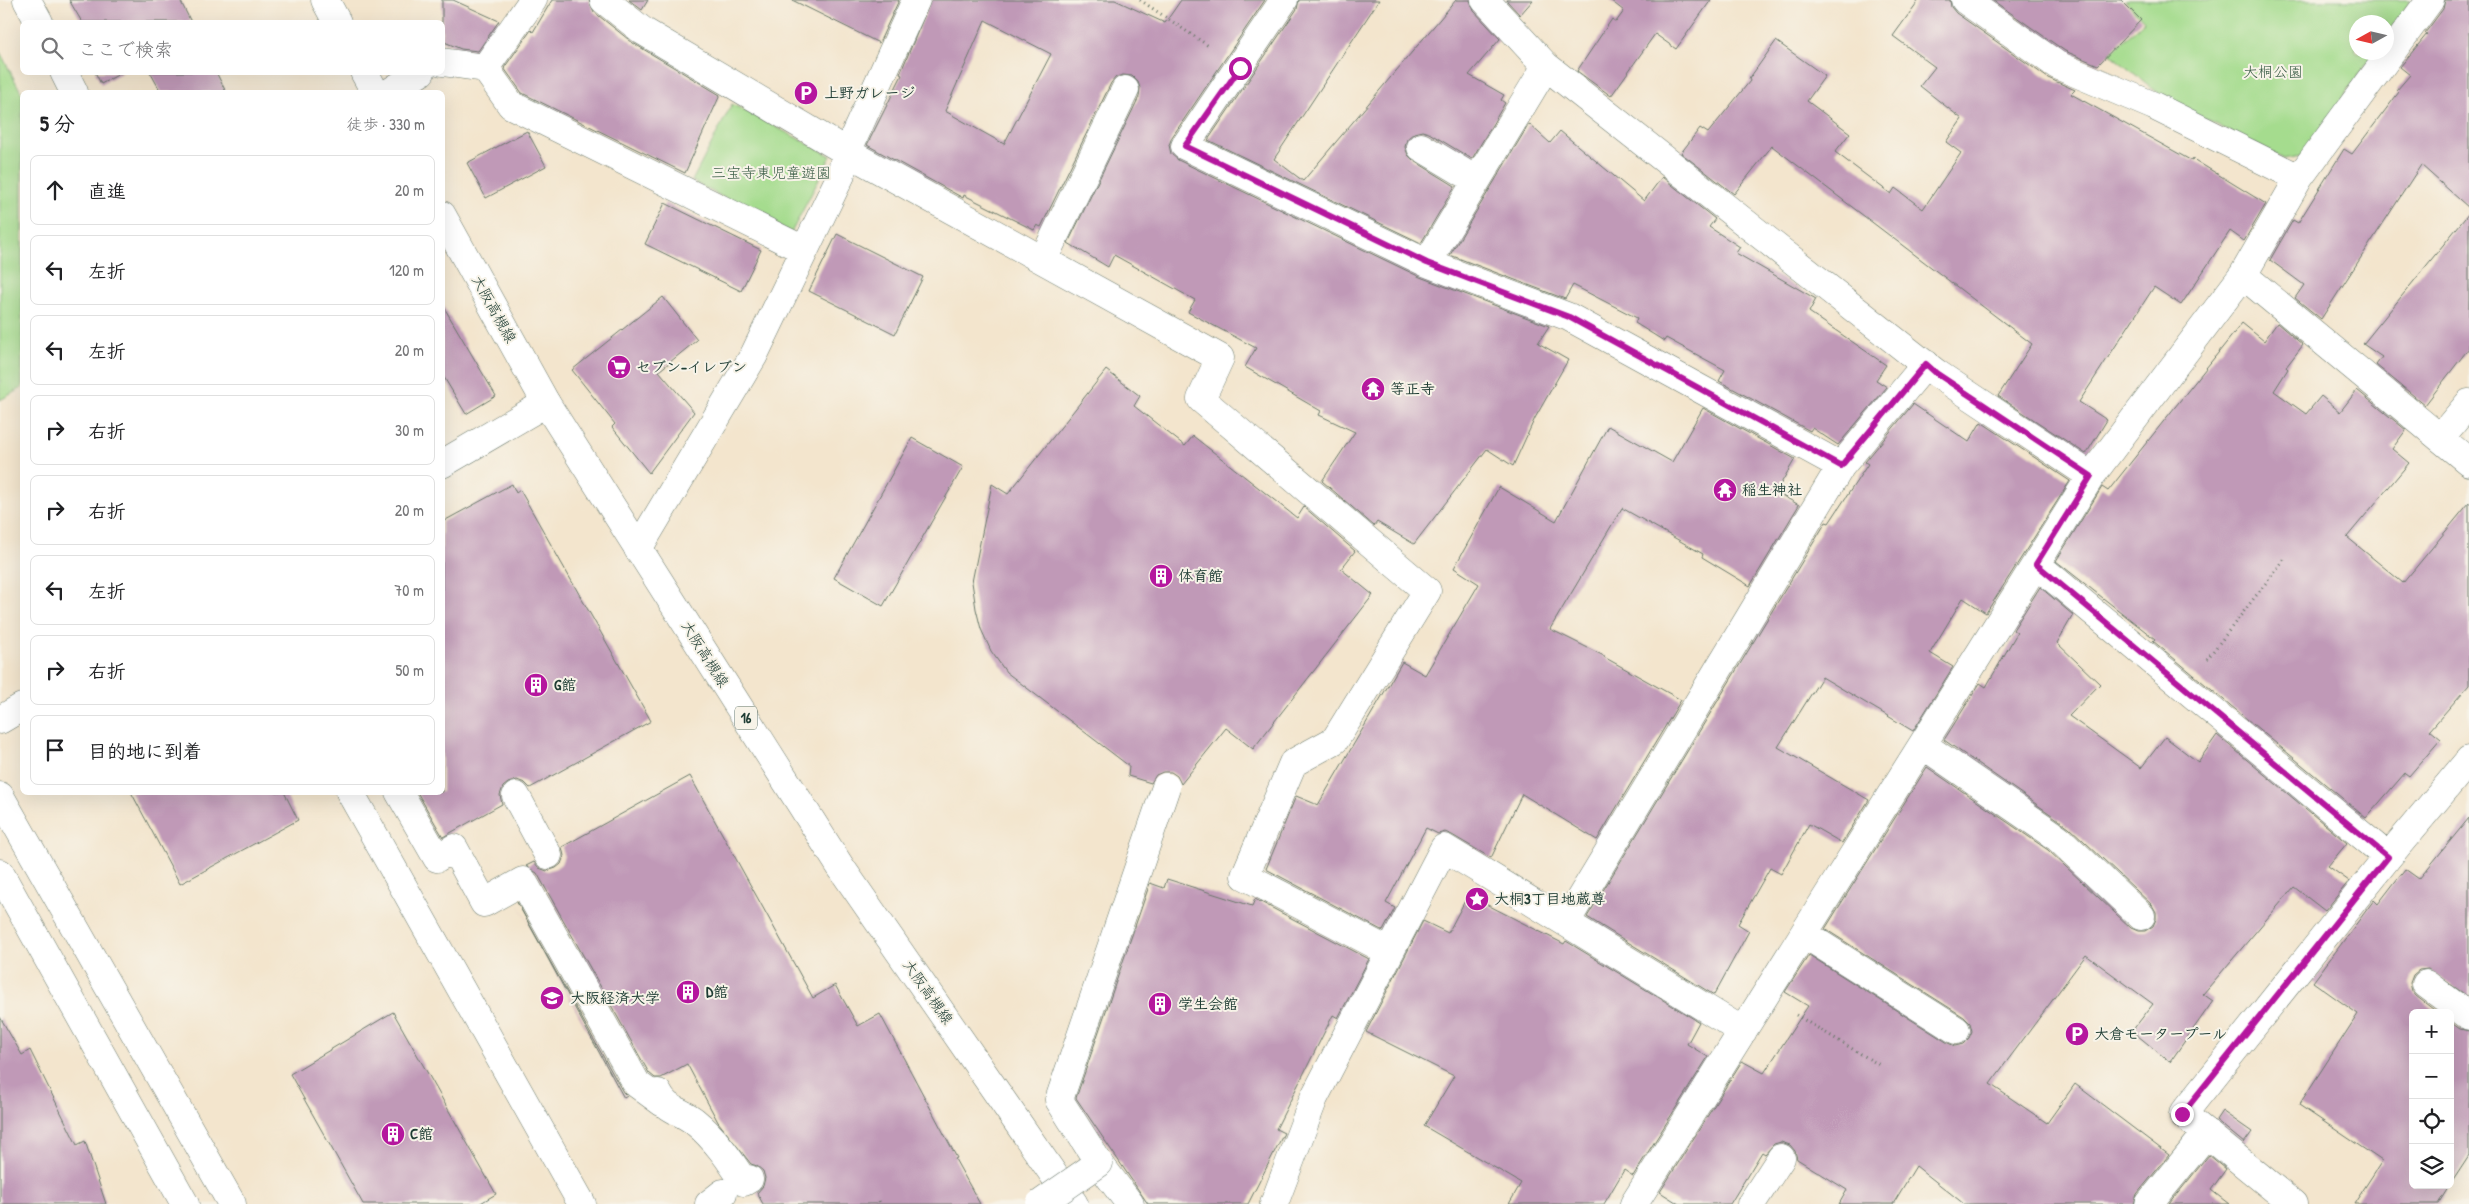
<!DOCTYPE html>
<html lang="ja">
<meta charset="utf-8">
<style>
:root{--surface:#fff;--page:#f6f6f6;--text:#202124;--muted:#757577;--line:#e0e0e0}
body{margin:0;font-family:"Patrick Hand","Klee One",sans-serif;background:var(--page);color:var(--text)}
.controls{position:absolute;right:15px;bottom:15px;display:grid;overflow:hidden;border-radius:8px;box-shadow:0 5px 20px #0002}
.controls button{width:45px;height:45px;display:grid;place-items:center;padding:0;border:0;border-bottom:1px solid var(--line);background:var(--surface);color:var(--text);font:25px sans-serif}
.compass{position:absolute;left:2349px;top:15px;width:45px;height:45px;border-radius:50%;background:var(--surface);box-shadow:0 5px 20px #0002;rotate:262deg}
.stop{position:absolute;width:15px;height:15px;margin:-11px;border:4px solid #b5179e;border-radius:50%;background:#fff}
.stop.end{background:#b5179e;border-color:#fff;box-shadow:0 1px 5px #0008}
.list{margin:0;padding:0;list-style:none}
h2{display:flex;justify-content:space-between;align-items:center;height:65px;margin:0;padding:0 20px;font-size:21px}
h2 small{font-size:16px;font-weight:400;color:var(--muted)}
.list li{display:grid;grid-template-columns:32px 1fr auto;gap:15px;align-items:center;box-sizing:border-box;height:70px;margin:0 10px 10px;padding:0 10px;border:1px solid var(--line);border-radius:8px}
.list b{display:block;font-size:19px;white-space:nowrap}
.list em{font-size:16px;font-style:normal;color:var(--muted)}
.icon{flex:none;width:28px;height:28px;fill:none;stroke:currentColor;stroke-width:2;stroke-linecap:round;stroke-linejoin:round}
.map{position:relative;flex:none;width:2469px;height:1204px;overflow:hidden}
.search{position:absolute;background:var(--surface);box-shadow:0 5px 20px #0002;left:20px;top:20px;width:425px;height:55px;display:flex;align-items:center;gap:12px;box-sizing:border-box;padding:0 18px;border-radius:8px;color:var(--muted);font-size:19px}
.panel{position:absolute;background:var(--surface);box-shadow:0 5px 20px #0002;left:20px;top:90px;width:425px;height:705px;border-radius:8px}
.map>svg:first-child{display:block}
.green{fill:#a5dc8e;stroke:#628c61}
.building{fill:#c099b7;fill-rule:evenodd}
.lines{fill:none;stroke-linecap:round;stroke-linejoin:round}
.minor-casing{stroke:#69786a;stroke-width:29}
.major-casing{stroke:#69786a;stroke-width:29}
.path{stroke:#69786a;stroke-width:3;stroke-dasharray:1 4;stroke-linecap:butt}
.minor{stroke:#fff;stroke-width:28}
.major{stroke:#fff;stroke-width:28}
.minor-bridge-casing{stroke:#69786a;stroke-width:29;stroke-linecap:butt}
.minor-bridge{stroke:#fff;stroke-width:28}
.route{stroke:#b5179e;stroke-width:6}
.labels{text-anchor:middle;stroke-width:4;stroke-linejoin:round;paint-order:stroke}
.shield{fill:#f7f3e8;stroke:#60746a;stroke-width:1}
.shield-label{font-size:14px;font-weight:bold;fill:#1f3d34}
.park-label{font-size:15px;fill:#3a5d46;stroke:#f7f3e8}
.poi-label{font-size:15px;font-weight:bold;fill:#1f3d34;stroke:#f7f3e8;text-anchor:start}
.street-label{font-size:15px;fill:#1f3d34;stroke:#f7f3e8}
</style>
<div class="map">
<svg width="2469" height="1204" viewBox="0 0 2469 1204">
<rect width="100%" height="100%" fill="#f7f3e8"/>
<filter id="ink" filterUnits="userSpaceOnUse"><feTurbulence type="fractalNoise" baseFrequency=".02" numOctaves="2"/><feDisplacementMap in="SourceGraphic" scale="10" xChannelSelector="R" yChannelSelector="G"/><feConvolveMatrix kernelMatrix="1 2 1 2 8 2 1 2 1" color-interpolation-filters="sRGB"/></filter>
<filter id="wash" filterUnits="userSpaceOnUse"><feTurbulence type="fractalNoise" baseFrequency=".0096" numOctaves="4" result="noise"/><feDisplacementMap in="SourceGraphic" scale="20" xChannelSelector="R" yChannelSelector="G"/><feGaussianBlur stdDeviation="1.12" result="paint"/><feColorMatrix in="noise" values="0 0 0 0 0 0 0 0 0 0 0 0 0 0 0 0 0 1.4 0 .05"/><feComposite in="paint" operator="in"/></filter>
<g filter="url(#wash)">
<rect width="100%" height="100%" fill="#f3e5cd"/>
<path class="green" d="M 2124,0 L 2411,0 L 2387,35 L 2386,22 L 2356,22 L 2356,52 L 2374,53 L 2302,156 L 2284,159 L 2167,100 L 2110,54 L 2144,21 Z
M 0,52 L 22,94 L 22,388 L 0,400 Z
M 732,104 L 831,156 L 791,233 L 692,181 Z"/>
<g id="blocks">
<path class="building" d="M 69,0 L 180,0 L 191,22 L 82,22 Z
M 442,0 L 453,0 L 499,21 L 478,51 L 461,49 L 442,41 Z
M 552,0 L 589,0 L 594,12 L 633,43 L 720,95 L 685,173 L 522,93 L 504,68 L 531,30 L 533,32 Z
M 629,0 L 648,0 L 642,10 Z
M 792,0 L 899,0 L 879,43 Z
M 931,0 L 1115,0 L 1165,23 L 1181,0 L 1265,0 L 1172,137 L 1169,145 L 1171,154 L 1178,160 L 1420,277 L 1549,326 L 1538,343 L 1568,360 L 1535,418 L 1513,466 L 1487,449 L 1414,544 L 1377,522 L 1374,526 L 1322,481 L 1355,432 L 1319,415 L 1321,411 L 1245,367 L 1256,348 L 1188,312 L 1195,300 L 1114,255 L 1108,267 L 1068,243 L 1139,97 L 1140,88 L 1138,82 L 1132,76 L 1123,75 L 1116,77 L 1111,83 L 1041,227 L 1037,225 L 1034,230 L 964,195 L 963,198 L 867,145 L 902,75 L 900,74 ZM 985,20 L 1051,54 L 1004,144 L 945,111 Z
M 1299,0 L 1379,0 L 1274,159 L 1303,181 L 1456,0 L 1470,0 L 1474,11 L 1500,39 L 1469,75 L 1504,95 L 1501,100 L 1505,103 L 1472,159 L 1429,133 L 1422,131 L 1414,133 L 1407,139 L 1405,147 L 1408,155 L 1413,160 L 1455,186 L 1421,243 L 1208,140 L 1297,9 Z
M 1506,0 L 1533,0 L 1520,15 Z
M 1610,0 L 1711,0 L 1676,49 L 1655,34 L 1611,96 L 1577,71 L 1612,19 L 1616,22 L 1624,11 Z
M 1919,0 L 1950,0 L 1951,7 L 1956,13 L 2048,78 L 2075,90 L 2071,94 L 2192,161 L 2193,159 L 2266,204 L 2244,241 L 2230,231 L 2181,305 L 2154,287 L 2079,402 L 2107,420 L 2086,454 L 1998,396 L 2032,344 L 1772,146 L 1734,194 L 1681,153 L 1700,128 L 1708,133 L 1750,81 L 1749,79 L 1776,41 L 1825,76 L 1807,101 L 1850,133 L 1835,152 L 1891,194 L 1895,188 L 1923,209 L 1961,153 L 1946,142 L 1962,119 L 1920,86 L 1935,67 L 1893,36 Z
M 1992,0 L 2121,0 L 2141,20 L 2098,65 L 2065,51 Z
M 2445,0 L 2469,0 L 2469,208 L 2421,165 L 2321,319 L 2295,298 L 2304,285 L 2270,260 L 2293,220 L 2298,223 L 2344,149 L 2352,154 L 2399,92 L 2397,90 L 2410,75 L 2400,67 L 2427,34 L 2425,33 L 2443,9 Z
M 95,72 L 123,72 L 101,84 Z
M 150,72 L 216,72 L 226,92 L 161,92 Z
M 1529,124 L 1550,143 L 1560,131 L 1644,201 L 1662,177 L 1715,219 L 1709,227 L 1740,247 L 1736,253 L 1816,299 L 1809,312 L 1886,365 L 1876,380 L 1887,387 L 1838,445 L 1812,428 L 1810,431 L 1719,381 L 1725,370 L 1666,338 L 1664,341 L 1635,323 L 1637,318 L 1573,285 L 1565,299 L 1450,255 Z
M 527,131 L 546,166 L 486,198 L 467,163 Z
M 665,203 L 761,250 L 741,291 L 645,244 Z
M 2469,213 L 2469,348 L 2425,405 L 2376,365 L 2382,357 L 2363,344 Z
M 837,234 L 923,277 L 895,334 L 809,291 Z
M 663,297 L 697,340 L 659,371 L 694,412 L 649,473 L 612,427 L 615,424 L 572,370 Z
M 442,304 L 496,396 L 466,414 L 442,374 Z
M 2242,323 L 2264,341 L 2277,323 L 2303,345 L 2286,367 L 2288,369 L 2274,391 L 2306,414 L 2321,396 L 2340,412 L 2357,390 L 2406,430 L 2392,449 L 2409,463 L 2347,537 L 2403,583 L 2469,503 L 2469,685 L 2430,730 L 2441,739 L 2409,776 L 2405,773 L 2366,818 L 2153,641 L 2155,639 L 2056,561 L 2102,487 L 2108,491 Z
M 1106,370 L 1140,396 L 1134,406 L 1185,446 L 1193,436 L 1297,518 L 1304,507 L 1355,551 L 1341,569 L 1373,595 L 1253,749 L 1226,728 L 1181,784 L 1177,776 L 1171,772 L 1163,772 L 1156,775 L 1151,783 L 1128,776 L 1129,766 L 1006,672 L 991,651 L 981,629 L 976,609 L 972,582 L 992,484 L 1008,494 Z
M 1913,404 L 1969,442 L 1981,422 L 2070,481 L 1986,613 L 1963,598 L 1930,653 L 1953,667 L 1913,731 L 1822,677 L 1778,747 L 1869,800 L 1842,843 L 1809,824 L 1781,874 L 1770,868 L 1738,924 L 1749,931 L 1714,995 L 1587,917 L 1826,522 L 1829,523 L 1868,464 L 1865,462 Z
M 1703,408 L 1795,459 L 1776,492 L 1799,505 L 1750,586 L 1702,557 L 1703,554 L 1622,508 L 1550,629 L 1604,656 L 1604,657 L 1681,700 L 1597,840 L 1522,794 L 1491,858 L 1452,835 L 1445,832 L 1438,834 L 1426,828 L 1386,903 L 1395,908 L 1383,931 L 1266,869 L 1296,796 L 1318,805 L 1402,662 L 1425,675 L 1479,584 L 1454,568 L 1499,487 L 1556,521 L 1608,426 L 1672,462 Z
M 912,438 L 963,467 L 883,606 L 834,578 Z
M 512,484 L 516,493 L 520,490 L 651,721 L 530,788 L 525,783 L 517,780 L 508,783 L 503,787 L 500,795 L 502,804 L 443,837 L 417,792 L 442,792 L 442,522 Z
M 2040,587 L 2073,615 L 2057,643 L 2100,684 L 2069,716 L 2141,768 L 2165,737 L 2198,762 L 2217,735 L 2347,843 L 2328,866 L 2349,881 L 2325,911 L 2294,887 L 2203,994 L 2213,1001 L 2170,1062 L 2132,1031 L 2153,1004 L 2086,955 L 1990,1084 L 2047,1123 L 2075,1084 L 2169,1155 L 2137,1194 L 2134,1204 L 1964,1204 L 1916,1166 L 1893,1204 L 1839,1204 L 1847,1190 L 1797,1159 L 1795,1151 L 1790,1145 L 1781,1142 L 1774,1144 L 1765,1154 L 1762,1152 L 1730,1204 L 1679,1204 L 1660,1192 L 1742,1061 L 1764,1073 L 1808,1006 L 1785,992 L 1809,955 L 1948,1043 L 1955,1046 L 1963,1044 L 1969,1038 L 1972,1031 L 1970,1023 L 1964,1017 L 1825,929 L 1927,767 L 2048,850 L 2131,928 L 2138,931 L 2145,931 L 2153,926 L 2156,919 L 2156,912 L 2152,905 L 2069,827 L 1944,740 L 1980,683 L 1986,687 L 2017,633 L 2013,630 Z
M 690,776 L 813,998 L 835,985 L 858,1026 L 880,1014 L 957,1158 L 955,1159 L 980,1204 L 763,1204 L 757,1193 L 763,1186 L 765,1178 L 763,1171 L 757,1166 L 751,1164 L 718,1122 L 687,1064 L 661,1078 L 655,1078 L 649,1073 L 537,873 L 526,866 L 534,862 L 539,868 L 547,871 L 556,868 L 561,864 L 564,856 L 562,847 Z
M 131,792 L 284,792 L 298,820 L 180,884 Z
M 2469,818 L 2469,997 L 2428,969 L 2419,970 L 2413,975 L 2410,983 L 2412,991 L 2416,996 L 2438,1013 L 2413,1013 L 2413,1185 L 2450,1185 L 2438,1204 L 2354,1204 L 2382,1161 L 2299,1105 L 2358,1014 L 2313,982 L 2374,900 L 2378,904 L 2405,869 L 2419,879 Z
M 1167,879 L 1252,906 L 1255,899 L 1369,959 L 1338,1018 L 1333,1015 L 1276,1129 L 1284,1133 L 1248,1204 L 1148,1204 L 1076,1098 L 1150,883 L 1164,888 Z
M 1468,895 L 1564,944 L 1566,941 L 1699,1022 L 1687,1044 L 1708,1057 L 1633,1176 L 1624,1170 L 1604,1204 L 1509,1204 L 1521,1183 L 1424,1126 L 1454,1076 L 1366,1032 L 1423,921 L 1448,933 Z
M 517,902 L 623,1092 L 627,1096 L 624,1098 Z
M 393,1012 L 496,1194 L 479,1204 L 363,1204 L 290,1074 Z
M 0,1017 L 22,1055 L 30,1050 L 77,1145 L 85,1141 L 106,1204 L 0,1204 Z
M 2450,1022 L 2460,1029 L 2469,1031 L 2469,1156 L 2450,1185 Z
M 2222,1111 L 2252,1132 L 2244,1143 L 2216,1120 Z
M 2209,1155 L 2226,1169 L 2211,1190 L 2229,1204 L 2169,1204 Z"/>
</g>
</g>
<g filter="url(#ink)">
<use href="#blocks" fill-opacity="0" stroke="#69786a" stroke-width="1"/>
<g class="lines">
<g class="minor-casing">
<path id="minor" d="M 27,0 L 39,22
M 604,0 L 643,31 L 847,152 L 1220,358 L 1201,399 L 1427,591 L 1335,740 L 1293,763 L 1245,876 L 1390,952
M 1284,0 L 1185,146 L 1427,263 L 1569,317 L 1841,466
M 1485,0 L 1546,66 L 1936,373 L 2091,476
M 1965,0 L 2057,65 L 2154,106 L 2299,178
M 442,62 L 485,68 L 511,105 L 804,250
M 485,68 L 533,0
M 64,72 L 74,92
M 390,92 L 421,72
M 1421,147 L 1476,180
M 1043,260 L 1125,90
M 1427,263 L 1546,66
M 2243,275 L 2469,462
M 2440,438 L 2469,403
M 442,464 L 546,403
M 638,549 L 754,355 L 840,177 L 847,152 L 916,0
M 2036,564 L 2388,857
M 0,720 L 22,707
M 1923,745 L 2058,838 L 2141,916
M 350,792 L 582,1204
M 399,792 L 437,858 L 454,848 L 484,903 L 523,881 L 637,1084 L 663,1103
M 0,796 L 232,1204
M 516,796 L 548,855
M 0,873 L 185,1204
M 1566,922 L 1841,466 L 1926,364
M 1804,934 L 1956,1030
M 2426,984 L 2469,1016
M 658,1093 C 666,1110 680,1110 694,1121 C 715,1138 730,1160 744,1182 L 749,1179
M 1099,1163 L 1130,1204
M 709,1204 L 723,1193
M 1274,1204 L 1314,1098 L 1444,848 L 1743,1031
M 1634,1204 L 2091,476 L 2243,275 L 2299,178 L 2430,0
M 1751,1204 L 1781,1158
M 2149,1204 L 2207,1133
M 2293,1204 L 2183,1114 L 2388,857 L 2469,760"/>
</g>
<g class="major-casing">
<path id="major" d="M 325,0 L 337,22
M 364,72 L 375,92
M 442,215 L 546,403 L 840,866 L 1074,1204"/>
</g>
<path class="path" d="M 1140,0 L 1210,47
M 2207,659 L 2286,557
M 1796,1015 L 1881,1066
M 879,1201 L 880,1204"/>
<use href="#minor" class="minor"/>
<use href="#major" class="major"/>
<g class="minor-bridge-casing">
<path id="minor-bridge" d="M 1040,1204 L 1099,1163 L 1059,1100 L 1166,787"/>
</g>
<use href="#minor-bridge" class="minor-bridge"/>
</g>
</g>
<g class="lines" filter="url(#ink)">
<path class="route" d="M 1240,68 L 1185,146 L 1427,263 L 1569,317 L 1841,466 L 1926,364 L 1936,373 L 2091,476 L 2036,564 L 2388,857 L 2182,1114"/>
</g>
<defs>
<g id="parking-disc" transform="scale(1.25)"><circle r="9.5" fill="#b5179e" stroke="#f7f3e8"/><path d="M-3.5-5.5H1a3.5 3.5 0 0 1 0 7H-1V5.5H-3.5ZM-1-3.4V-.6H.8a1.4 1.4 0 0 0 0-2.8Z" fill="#fff"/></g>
<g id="supermarket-disc" transform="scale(1.25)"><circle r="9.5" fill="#b5179e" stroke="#f7f3e8"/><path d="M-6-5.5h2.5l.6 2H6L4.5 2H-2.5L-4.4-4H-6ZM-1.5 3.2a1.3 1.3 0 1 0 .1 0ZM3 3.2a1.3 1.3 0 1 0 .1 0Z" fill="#fff"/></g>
<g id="temple-disc" transform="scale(1.25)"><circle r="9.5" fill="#b5179e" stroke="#f7f3e8"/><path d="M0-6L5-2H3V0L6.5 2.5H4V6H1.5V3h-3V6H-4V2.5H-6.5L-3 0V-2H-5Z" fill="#fff"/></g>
<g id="building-disc" transform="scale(1.25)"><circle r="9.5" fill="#b5179e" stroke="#f7f3e8"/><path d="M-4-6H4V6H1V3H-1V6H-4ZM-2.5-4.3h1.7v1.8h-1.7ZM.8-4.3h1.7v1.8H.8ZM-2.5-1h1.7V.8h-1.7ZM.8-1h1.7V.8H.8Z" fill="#fff"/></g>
<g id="sight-disc" transform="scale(1.25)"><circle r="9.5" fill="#b5179e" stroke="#f7f3e8"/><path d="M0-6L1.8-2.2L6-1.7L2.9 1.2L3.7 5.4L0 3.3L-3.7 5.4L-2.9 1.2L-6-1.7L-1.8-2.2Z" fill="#fff"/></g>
<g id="university-disc" transform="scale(1.25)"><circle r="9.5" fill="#b5179e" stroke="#f7f3e8"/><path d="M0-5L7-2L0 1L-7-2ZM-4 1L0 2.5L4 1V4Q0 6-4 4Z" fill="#fff"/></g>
</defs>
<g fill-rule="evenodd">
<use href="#parking-disc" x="806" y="93"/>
<use href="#supermarket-disc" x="619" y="367"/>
<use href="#temple-disc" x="1373" y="389"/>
<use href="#temple-disc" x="1725" y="490"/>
<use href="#building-disc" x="1161" y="576"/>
<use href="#building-disc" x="536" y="685"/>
<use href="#sight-disc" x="1477" y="899"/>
<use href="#building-disc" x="688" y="992"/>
<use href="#university-disc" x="552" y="998"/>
<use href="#building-disc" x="1160" y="1004"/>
<use href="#parking-disc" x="2077" y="1034"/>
<use href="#building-disc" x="393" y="1134"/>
</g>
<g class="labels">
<rect class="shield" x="735" y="706.5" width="22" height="23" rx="4"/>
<g class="shield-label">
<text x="746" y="723">16</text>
</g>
<g class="park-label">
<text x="2273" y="77">大桐公園</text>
<text x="771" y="178">三宝寺東児童遊園</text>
</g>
<g class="poi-label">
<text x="824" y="98">上野ガレージ</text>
<text x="636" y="372">セブン-イレブン</text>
<text x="1390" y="394">等正寺</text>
<text x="1742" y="495">稲生神社</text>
<text x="1178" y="581">体育館</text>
<text x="554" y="690">G館</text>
<text x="1494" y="904">大桐3丁目地蔵尊</text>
<text x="706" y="997">D館</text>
<text x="570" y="1003">大阪経済大学</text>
<text x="1178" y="1009">学生会館</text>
<text x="2094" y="1039">大倉モータープール</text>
<text x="410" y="1139">C館</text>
</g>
<g class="street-label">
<text transform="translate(494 309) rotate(61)" y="5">大阪高槻線</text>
<text transform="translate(705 654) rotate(58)" y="5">大阪高槻線</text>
<text transform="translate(928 992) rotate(55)" y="5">大阪高槻線</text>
</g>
</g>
</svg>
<div class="controls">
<button>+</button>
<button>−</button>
<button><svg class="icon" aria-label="locate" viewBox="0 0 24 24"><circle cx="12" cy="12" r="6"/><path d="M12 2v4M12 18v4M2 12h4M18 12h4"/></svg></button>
<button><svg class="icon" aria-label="layers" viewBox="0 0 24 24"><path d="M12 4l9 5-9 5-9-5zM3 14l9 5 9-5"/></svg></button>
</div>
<svg class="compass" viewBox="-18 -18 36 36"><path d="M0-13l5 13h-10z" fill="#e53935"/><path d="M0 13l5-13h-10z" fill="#757577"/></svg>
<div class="stop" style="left:1240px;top:68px"></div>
<div class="stop end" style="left:2182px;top:1114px"></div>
<div class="search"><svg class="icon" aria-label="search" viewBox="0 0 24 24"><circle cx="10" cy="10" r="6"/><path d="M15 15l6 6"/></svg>ここで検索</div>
<section class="panel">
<h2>5 分<small>徒歩 · 330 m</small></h2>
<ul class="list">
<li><svg class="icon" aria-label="ahead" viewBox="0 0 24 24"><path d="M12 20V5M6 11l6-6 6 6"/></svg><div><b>直進</b></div><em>20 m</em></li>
<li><svg class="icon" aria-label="left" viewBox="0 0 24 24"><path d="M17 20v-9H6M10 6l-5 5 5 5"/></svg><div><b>左折</b></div><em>120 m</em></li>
<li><svg class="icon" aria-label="left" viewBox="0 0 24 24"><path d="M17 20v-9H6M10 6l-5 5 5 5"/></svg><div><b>左折</b></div><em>20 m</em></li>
<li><svg class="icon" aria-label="right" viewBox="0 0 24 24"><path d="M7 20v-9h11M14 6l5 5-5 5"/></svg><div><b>右折</b></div><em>30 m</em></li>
<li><svg class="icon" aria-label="right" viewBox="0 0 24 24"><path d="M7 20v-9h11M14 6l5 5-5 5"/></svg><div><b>右折</b></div><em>20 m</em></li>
<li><svg class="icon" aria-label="left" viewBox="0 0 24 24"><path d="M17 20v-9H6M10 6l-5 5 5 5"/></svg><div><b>左折</b></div><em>70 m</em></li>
<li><svg class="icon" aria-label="right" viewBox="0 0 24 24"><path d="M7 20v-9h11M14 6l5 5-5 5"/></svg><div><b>右折</b></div><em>50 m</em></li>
<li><svg class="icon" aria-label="arrive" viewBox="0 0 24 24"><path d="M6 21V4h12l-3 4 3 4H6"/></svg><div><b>目的地に到着</b></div></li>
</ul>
</section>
</div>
